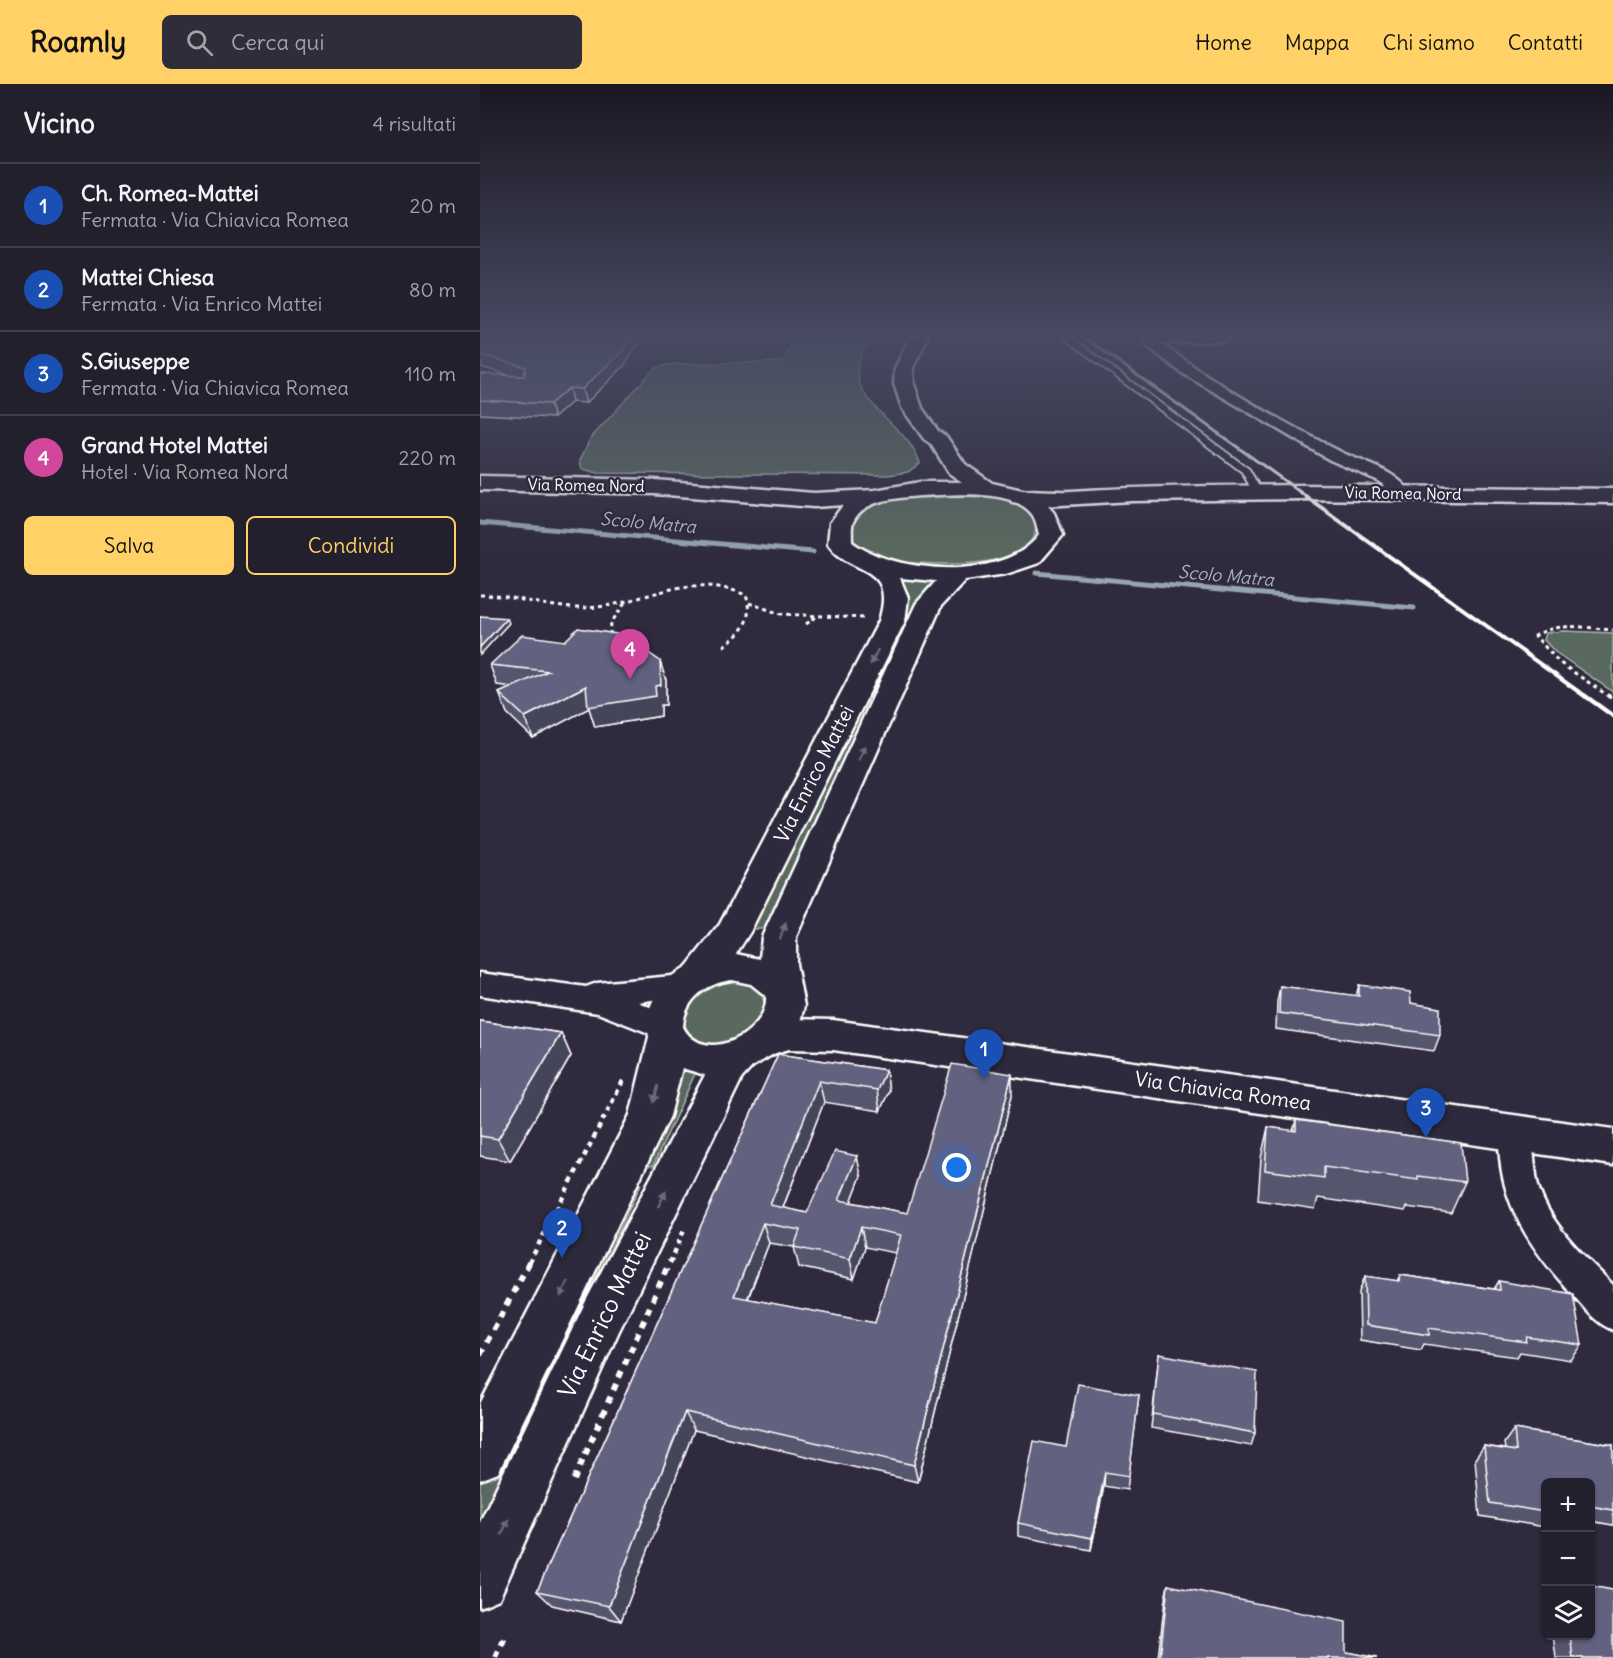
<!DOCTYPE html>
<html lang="it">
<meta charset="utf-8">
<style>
:root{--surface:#23202e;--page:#2f2d3a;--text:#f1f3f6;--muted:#a3a3aa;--line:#403e4a;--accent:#ffd166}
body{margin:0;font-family:Delius,sans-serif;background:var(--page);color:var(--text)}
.controls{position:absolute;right:18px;bottom:18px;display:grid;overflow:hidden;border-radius:9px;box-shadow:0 2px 4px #0004}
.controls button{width:54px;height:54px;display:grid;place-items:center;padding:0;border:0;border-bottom:2px solid var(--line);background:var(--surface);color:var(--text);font:30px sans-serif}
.you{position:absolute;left:477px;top:1084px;width:21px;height:21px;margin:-15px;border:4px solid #fff;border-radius:50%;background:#1a73e8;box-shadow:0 0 0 9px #1a73e833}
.badge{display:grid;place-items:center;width:39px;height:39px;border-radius:50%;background:var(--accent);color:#fff;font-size:20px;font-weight:700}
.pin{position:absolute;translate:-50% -50px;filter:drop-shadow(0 2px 3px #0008)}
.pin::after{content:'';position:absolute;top:32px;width:21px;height:18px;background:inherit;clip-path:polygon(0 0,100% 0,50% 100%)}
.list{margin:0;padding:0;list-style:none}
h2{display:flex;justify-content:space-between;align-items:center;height:78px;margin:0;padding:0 24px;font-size:26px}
h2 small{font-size:20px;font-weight:400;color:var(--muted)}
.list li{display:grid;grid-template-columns:39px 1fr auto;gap:18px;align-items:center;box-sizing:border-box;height:84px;padding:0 24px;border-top:2px solid var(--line)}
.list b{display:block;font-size:22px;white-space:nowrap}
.list p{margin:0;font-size:20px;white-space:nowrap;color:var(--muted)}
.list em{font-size:20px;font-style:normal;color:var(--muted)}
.actions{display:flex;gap:12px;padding:18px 24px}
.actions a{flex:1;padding:14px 0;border:2px solid var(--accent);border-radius:9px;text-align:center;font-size:21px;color:var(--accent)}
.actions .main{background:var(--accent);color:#111}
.icon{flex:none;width:33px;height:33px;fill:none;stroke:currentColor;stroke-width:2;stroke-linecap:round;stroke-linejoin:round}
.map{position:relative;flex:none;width:1133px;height:1574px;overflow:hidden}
header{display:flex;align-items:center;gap:36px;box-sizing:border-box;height:84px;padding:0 30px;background:var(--accent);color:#111}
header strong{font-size:28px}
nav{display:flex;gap:33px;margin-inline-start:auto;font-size:21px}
.search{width:420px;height:54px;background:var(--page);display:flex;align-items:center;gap:15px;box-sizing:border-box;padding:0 21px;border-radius:9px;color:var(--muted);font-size:22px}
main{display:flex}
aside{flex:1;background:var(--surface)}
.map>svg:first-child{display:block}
.green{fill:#5a695f;stroke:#acb4af;stroke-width:1.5}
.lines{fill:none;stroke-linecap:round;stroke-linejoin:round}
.stream{stroke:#97a5af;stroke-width:5}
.service-casing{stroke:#fff;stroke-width:4}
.minor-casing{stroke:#fff;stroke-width:5}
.tertiary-casing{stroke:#fff;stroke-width:5}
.secondary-casing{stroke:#fff;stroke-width:5}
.path-far3{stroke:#fff;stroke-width:3;stroke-dasharray:4 4;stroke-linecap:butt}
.path-far2{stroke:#fff;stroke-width:4;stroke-dasharray:4.5 4.5;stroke-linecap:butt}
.path-far1{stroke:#fff;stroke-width:4.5;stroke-dasharray:5 5;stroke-linecap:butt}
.path{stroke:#fff;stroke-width:6;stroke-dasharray:7 7;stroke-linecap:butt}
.service{fill:#2f2a3d;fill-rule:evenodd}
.minor{fill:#2f2a3d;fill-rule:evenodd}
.tertiary{fill:#2f2a3d;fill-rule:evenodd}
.secondary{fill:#2f2a3d;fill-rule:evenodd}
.rail-far2{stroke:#fff;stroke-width:3}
.rail-far1{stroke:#fff;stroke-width:4}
.rail{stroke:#fff;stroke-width:4.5}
.wall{fill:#54546e;stroke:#fff;stroke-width:1.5;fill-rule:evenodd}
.shaded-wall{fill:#45455a;stroke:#fff;stroke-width:1.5}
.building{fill:#626280;stroke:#fff;stroke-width:1.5;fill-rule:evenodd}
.oneway{fill:#6d6a77}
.labels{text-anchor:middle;stroke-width:5;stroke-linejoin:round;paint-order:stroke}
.far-street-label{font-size:16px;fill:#fff;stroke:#2f2a3d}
.far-water-label{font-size:18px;font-style:italic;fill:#a8b4bc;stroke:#2f2a3d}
.street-label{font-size:20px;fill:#fff;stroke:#2f2a3d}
.near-street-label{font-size:24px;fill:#fff;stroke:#2f2a3d}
</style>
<header>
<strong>Roamly</strong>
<div class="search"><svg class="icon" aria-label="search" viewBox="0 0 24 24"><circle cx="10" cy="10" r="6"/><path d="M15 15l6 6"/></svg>Cerca qui</div>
<nav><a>Home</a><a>Mappa</a><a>Chi siamo</a><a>Contatti</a></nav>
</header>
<main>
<aside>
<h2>Vicino<small>4 risultati</small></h2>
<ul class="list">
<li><span class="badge" style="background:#1a4fb4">1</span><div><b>Ch. Romea-Mattei</b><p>Fermata · Via Chiavica Romea</p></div><em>20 m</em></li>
<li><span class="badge" style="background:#1a4fb4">2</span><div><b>Mattei Chiesa</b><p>Fermata · Via Enrico Mattei</p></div><em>80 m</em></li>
<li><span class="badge" style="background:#1a4fb4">3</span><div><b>S.Giuseppe</b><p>Fermata · Via Chiavica Romea</p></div><em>110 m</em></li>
<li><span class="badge" style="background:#d1479c">4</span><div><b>Grand Hotel Mattei</b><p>Hotel · Via Romea Nord</p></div><em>220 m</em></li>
</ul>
<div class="actions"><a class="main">Salva</a><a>Condividi</a></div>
</aside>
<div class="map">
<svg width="1133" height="1574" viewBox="0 0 1133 1574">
<rect width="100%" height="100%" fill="#2f2a3d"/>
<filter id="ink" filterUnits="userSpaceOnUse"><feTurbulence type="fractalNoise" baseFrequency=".0167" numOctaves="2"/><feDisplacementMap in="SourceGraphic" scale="12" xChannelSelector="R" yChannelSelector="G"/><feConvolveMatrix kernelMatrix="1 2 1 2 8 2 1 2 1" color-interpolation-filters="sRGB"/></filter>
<g filter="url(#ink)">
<path class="green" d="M 316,253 L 392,253 C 345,312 426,333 440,379 L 428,388 L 408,391 L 118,389 L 102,385 L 100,376 L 110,355 L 172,287 L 181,282 L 198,280 L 303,278 Z
M 434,409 C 476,410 524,402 556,434 C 563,486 468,481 435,479 C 426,478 412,480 403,476 C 395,473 377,465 372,458 C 362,443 382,424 394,418 C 406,413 422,412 434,409 Z
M 409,491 L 458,493 L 435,529 L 286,845 L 268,845 L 420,533 Z
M 1083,547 L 1133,549 L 1133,608 L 1075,568 L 1064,556 L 1066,549 Z
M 246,897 C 323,898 267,980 218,956 C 204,949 203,938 205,925 L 221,906 Z
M 195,976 L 219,981 L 173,1082 L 159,1080 Z
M 148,1097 L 161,1100 L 0,1445 L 0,1397 Z"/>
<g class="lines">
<path class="stream" d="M 0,439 L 333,468
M 556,489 L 934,524"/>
<g class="service-casing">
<path id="service" d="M 583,253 L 591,253 L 769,385 L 782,408 L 780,410 L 774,410 L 762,388 Z"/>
</g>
<g class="minor-casing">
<path id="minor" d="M 667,253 L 749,253 L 742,257 L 681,259 C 735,300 800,337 861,368 C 886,380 914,385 931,409 L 922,414 L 916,413 L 899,397 L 850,376 L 702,289 L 667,262 L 665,259 Z
M 0,889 L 106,903 L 117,899 L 203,891 L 213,894 L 218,902 L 213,910 L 158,918 L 195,934 L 199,943 L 195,952 L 184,955 L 118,929 L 0,911 Z
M 1034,1034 L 1046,1038 C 1055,1058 1053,1080 1058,1102 C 1069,1141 1106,1173 1133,1201 L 1133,1246 C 1115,1239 1105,1224 1092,1210 C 1056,1171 1025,1128 1020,1074 C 1019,1060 1016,1050 1022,1038 Z"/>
</g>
<g class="tertiary-casing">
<path id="tertiary" d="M 820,401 L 1133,405 L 1133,419 L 820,415 L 652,417 L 564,422 L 532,418 L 529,413 L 532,408 C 550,404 572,408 591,407 C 667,402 744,402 820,401 Z
M 309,935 L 353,936 L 1133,1045 L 1133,1081 L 353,966 L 309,965 L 283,973 L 270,969 L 264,958 L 270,947 Z"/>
</g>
<g class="secondary-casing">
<path id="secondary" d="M 430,253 L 448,253 L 433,284 L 434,300 L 442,324 L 458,347 L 466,352 L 485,380 L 512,399 L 547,407 L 564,417 L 574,429 L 583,451 L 559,479 L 526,490 L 485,496 L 461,522 L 316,853 L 316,880 L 324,922 L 321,934 L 307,957 L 297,968 L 273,982 L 262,994 L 138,1249 L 19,1515 L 0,1523 L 0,1438 L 106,1217 L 225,991 L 202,984 L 190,1032 L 18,1389 L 0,1396 L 0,1320 L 150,1031 L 169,953 L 166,933 L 175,912 L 189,894 L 207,882 L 240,840 L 399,537 C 417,478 371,493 348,460 L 350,439 L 363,421 L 334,423 L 175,410 L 0,406 L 0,392 L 175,396 L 334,409 L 395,406 L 440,398 L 482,398 L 469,389 L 451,360 L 444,355 L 422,324 L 414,300 L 415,284 ZM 440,412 C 469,411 530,404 551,429 C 556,435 557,443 559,451 C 525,498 414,490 372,458 C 372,452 371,443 373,438 C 383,415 419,414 440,412 ZM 420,494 L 456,497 L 436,520 L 282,853 L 280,875 L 256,870 L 270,848 L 425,537 L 428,514 ZM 252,896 L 271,900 L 286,912 C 289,949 224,983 203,943 C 204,916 226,899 252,896 Z"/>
</g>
<path class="path-far3" d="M 0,511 C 34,511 66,524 100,524 C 163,524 200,484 266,511 C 274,536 261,550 241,564
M 269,519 L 301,530 L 384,534
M 326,540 L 336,533
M 130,551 L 131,539 L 147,516
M 1130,613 L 1080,579 L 1055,552 C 1078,537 1107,544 1133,546"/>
<path class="path-far2" d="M 1127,611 L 1133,615"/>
<path class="path-far1" d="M 49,1179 L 145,993
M 190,1179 L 205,1144"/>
<path class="path" d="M 0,1271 L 50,1177
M 94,1396 L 190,1177
M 16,1574 L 25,1553"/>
<use href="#service" class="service"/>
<use href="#minor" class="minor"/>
<use href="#tertiary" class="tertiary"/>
<use href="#secondary" class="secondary"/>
<path class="rail-far2" d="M 604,253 L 827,413"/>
<path class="rail-far1" d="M 825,412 L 1106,613"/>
<path class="rail" d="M 1104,611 L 1133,632"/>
</g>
<path class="wall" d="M 0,267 L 144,282 L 106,319 L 92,318 L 74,334 L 0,330 L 0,290 L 32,292 L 1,283 Z
M 10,581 L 186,596 L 186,621 L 181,621 L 181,632 L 115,643 L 109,624 L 53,654 L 27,629 L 19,609 L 33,603 L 17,601 Z
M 879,901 L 931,919 L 960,951 L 954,967 L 796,945 L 797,918 L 800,902 L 876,912 Z
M 0,937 L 81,949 L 91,972 L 30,1077 L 0,1072 Z
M 298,970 L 406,986 L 409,1007 L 400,1027 L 344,1018 L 303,1124 L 327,1129 L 381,1092 L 371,1118 L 427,1129 L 532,1011 L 438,1398 L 214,1346 L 141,1537 L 72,1521 L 57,1507 ZM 289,1159 L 314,1163 L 319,1183 L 374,1195 L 385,1163 L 416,1169 L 395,1239 L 268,1215 Z
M 816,1036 L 985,1098 L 971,1129 L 927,1123 L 925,1127 L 838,1114 L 835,1125 L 778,1116 L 781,1074 L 788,1043 L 813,1047 Z
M 920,1191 L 1014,1205 L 1019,1197 L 1102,1261 L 1091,1276 L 1040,1268 L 1037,1273 L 944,1260 L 941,1266 L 880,1256 L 879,1208 L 885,1192 L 917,1197 Z
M 679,1270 L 775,1349 L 771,1362 L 671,1344 Z
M 659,1311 L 647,1406 L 624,1402 L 611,1466 L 538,1452 L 538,1439 L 586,1363 Z
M 1034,1345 L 1133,1361 L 1133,1441 L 1110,1437 L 1110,1398 L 1065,1398 L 1065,1443 L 1000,1432 L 995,1375 L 1004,1362 L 1025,1365 L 1024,1359 Z
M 688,1501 L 866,1568 L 897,1574 L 678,1574 L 685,1515 Z
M 1073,1551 L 1110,1551 L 1133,1574 L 1076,1574 Z"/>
<path class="shaded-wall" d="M 151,253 L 163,253 L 144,282 L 106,319 L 102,305 Z
M 89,304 L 92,318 L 74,334 L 70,320 Z
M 27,534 L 29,539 L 0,571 L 0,563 Z
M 180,577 L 186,596 L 186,621 L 181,621 L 181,632 L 115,643 L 109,624 L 53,654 L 45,633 L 106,602 L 175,602 Z
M 81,949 L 91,972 L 30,1077 L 18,1055 Z
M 406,986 L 409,1007 L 400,1027 L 397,1006 Z
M 532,990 L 532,1011 L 438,1398 L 434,1381 Z
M 339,997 L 344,1018 L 296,1141 L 290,1121 Z
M 377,1072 L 381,1092 L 364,1136 L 359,1116 Z
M 283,1139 L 289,1159 L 261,1231 L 254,1212 Z
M 381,1143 L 385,1163 L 374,1195 L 370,1175 Z
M 205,1328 L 214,1346 L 141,1537 L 129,1522 Z
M 625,1388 L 624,1402 L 611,1466 L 612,1454 Z"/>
<path class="building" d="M 17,253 L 151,253 L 141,269 L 102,305 L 89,304 L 70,320 L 0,316 L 0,290 L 44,292 L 46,283 L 0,271 L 0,267 Z
M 0,532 L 27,534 L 0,563 Z
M 98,544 L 143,551 L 180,577 L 181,601 L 175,602 L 176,612 L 108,623 L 106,602 L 45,633 L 19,609 L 68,587 L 10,581 L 42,551 L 85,557 Z
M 879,901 L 930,908 L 931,919 L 960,924 L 960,951 L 799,929 L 800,902 L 879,912 Z
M 0,937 L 81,949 L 18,1055 L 0,1052 Z
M 298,970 L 406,986 L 397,1006 L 339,997 L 290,1121 L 327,1129 L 355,1067 L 377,1072 L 359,1116 L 427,1129 L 472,980 L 532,990 L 434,1381 L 205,1328 L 129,1522 L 57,1507 ZM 283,1139 L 320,1146 L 314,1163 L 370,1175 L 381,1143 L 421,1151 L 395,1239 L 254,1212 Z
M 816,1036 L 981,1059 L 985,1098 L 938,1092 L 938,1096 L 844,1083 L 844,1094 L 785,1086 L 788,1043 L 816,1047 Z
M 920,1191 L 1020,1206 L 1019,1197 L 1093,1210 L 1102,1261 L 1047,1253 L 1046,1258 L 949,1244 L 949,1251 L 886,1241 L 885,1192 L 919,1197 Z
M 679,1270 L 777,1288 L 775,1349 L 673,1330 Z
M 598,1300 L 659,1311 L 649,1392 L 625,1388 L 612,1454 L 538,1439 L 554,1357 L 586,1363 Z
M 1034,1345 L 1133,1361 L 1133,1426 L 1110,1422 L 1110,1398 L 1065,1398 L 1065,1428 L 1010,1419 L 1004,1362 L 1036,1367 Z
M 688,1501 L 866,1538 L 866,1568 L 897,1574 L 680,1574 Z
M 1110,1502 L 1133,1506 L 1133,1574 L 1093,1574 L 1090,1551 L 1110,1551 Z"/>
<defs><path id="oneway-solid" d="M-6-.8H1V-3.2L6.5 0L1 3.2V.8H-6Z" transform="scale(1.5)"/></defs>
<g class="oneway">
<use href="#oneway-solid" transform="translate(394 573) rotate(117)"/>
<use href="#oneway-solid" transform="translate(382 669) rotate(-66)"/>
<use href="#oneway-solid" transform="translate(303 847) rotate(-70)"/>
<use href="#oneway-solid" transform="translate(176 1010) rotate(105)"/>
<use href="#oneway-solid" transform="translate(182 1115) rotate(-63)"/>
<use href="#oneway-solid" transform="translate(84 1205) rotate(116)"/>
<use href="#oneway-solid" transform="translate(25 1443) rotate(-65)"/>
</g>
</g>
<linearGradient id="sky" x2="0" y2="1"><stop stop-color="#1a1722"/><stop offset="0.53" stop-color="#474a62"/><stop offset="1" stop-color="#474a62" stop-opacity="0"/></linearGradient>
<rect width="1133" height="474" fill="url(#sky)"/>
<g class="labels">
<g class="far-street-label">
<text transform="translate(106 401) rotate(1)" y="6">Via Romea Nord</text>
<text transform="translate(923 409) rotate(1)" y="6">Via Romea Nord</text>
</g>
<g class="far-water-label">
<text transform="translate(168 439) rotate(5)" y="6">Scolo Matra</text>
<text transform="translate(746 492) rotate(5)" y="6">Scolo Matra</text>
</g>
<g class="street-label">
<text transform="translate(334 690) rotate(-63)" y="7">Via Enrico Mattei</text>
<text transform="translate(743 1007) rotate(8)" y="7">Via Chiavica Romea</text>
</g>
<g class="near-street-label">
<text transform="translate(125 1231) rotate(-64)" y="8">Via Enrico Mattei</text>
</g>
</g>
</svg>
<div class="controls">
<button>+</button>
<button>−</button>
<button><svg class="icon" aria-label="layers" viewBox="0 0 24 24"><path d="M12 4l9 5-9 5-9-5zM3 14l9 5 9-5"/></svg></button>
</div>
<div class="you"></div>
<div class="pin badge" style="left:504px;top:995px;background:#1a4fb4">1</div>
<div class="pin badge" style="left:82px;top:1174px;background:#1a4fb4">2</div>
<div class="pin badge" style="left:946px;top:1054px;background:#1a4fb4">3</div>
<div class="pin badge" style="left:150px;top:595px;background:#d1479c">4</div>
</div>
</main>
